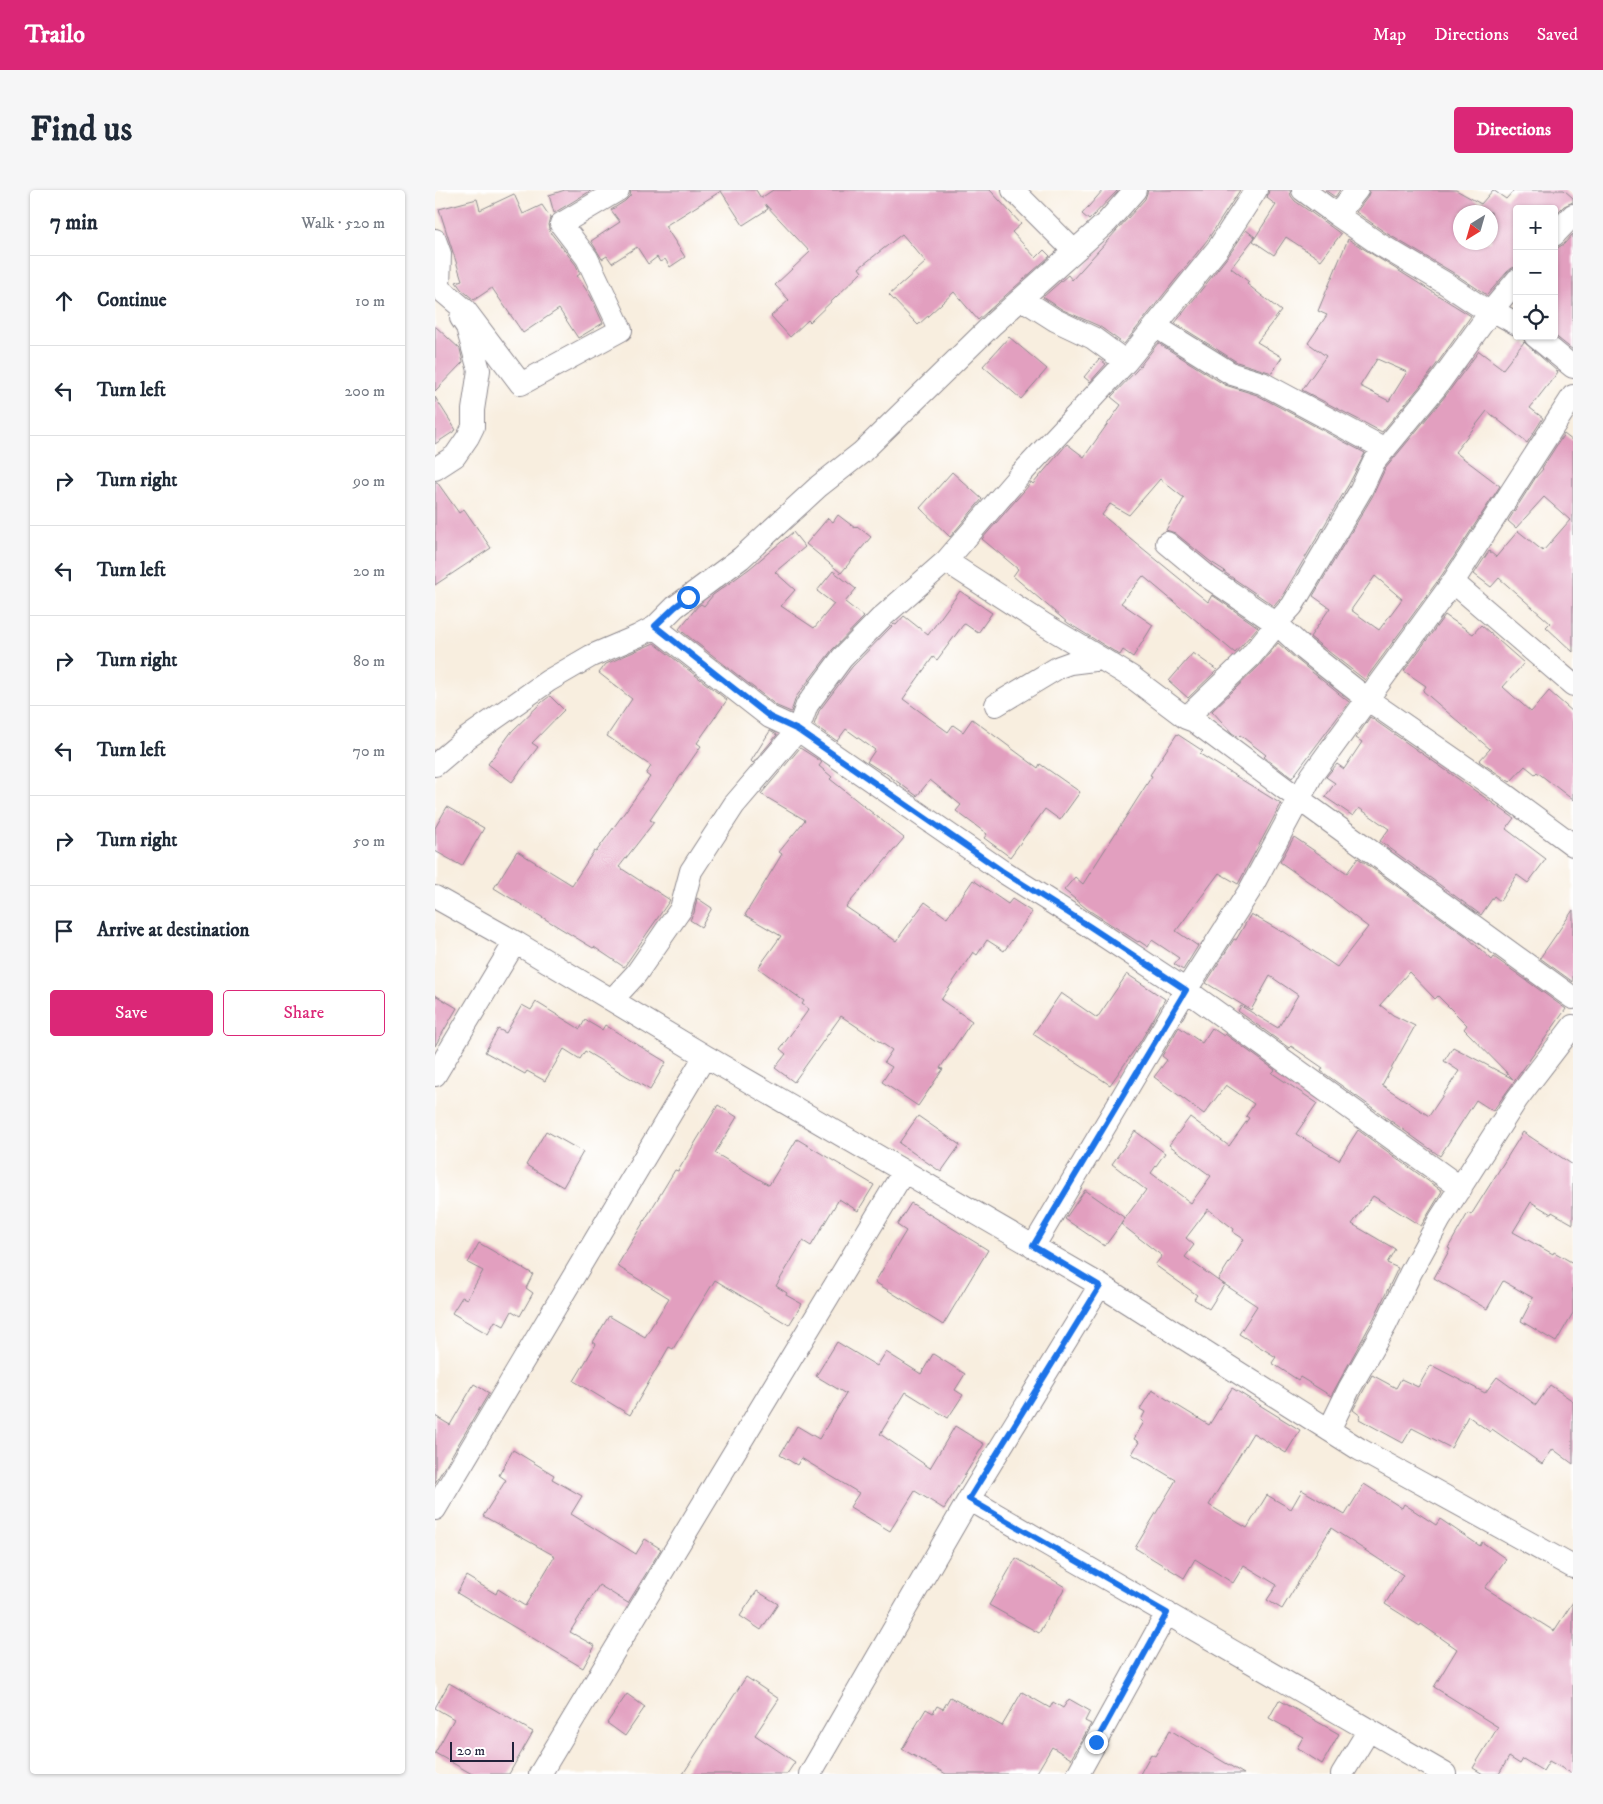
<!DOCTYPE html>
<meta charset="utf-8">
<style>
:root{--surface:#fff;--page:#f6f6f7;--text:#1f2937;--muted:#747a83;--line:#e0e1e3;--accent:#db2777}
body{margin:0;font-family:"IM FELL DW Pica",serif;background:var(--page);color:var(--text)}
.controls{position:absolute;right:15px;top:15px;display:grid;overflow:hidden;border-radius:5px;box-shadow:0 1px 4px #0004}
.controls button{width:45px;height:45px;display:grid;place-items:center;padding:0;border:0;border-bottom:1px solid var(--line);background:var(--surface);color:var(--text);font:25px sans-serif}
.compass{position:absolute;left:1018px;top:15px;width:45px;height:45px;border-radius:50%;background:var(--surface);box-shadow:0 1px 4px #0004;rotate:217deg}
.scale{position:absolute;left:15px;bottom:12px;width:64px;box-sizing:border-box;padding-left:5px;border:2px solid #22223b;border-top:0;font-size:14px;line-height:18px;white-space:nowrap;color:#22223b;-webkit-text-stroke:4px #fff;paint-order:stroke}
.stop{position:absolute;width:15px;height:15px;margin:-11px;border:4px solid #1a73e8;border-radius:50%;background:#fff}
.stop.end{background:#1a73e8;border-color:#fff;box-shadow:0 1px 5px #0008}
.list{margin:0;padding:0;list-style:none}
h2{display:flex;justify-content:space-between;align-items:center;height:65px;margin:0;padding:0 20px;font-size:21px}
h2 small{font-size:16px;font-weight:400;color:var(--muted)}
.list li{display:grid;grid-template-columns:32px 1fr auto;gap:15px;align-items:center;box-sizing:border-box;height:90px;padding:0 20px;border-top:1px solid var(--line)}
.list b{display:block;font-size:19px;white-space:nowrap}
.list em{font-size:16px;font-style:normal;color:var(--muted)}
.actions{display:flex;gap:10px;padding:15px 20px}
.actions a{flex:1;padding:11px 0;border:1px solid var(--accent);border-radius:5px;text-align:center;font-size:18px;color:var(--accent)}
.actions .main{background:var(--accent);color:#fff}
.icon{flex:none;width:28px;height:28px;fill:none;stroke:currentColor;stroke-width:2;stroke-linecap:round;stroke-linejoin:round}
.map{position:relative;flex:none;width:1138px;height:1584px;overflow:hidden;border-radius:5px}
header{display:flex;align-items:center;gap:30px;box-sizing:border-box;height:70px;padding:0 25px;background:var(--accent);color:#fff}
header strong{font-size:24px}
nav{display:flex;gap:28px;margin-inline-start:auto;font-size:18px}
.intro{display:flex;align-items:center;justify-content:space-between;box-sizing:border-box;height:120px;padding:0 30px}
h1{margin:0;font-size:35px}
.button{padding:12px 22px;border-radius:5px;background:var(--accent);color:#fff;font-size:18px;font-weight:700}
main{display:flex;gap:30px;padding:0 30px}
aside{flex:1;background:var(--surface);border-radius:5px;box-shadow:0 1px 4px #0004}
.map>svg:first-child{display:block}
.building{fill:#e29fbf;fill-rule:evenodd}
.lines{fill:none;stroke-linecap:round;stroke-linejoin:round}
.minor-casing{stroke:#8d888d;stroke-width:24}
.minor{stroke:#fff;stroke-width:22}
.route{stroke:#1a73e8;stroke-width:6}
</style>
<header>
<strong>Trailo</strong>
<nav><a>Map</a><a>Directions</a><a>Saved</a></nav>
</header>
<div class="intro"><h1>Find us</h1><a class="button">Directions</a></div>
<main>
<aside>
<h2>7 min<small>Walk · 520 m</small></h2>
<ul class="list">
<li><svg class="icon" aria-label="ahead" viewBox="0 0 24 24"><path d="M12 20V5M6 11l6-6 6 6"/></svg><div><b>Continue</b></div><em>10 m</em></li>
<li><svg class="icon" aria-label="left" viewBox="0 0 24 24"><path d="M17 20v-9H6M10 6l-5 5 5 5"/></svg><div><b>Turn left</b></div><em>200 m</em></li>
<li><svg class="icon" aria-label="right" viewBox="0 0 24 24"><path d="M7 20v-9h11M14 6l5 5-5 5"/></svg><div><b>Turn right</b></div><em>90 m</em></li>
<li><svg class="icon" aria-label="left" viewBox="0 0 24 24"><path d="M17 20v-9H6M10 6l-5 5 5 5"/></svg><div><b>Turn left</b></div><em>20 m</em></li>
<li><svg class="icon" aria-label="right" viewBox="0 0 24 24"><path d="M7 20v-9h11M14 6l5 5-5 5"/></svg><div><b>Turn right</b></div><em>80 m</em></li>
<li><svg class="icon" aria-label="left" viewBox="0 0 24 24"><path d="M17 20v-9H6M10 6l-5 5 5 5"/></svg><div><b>Turn left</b></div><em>70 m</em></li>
<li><svg class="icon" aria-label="right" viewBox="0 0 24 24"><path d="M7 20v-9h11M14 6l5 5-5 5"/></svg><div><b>Turn right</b></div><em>50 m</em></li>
<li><svg class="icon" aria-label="arrive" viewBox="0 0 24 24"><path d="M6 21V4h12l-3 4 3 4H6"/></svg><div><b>Arrive at destination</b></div></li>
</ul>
<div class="actions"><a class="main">Save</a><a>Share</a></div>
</aside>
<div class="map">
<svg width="1138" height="1584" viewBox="0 0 1138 1584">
<rect width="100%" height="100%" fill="#fff"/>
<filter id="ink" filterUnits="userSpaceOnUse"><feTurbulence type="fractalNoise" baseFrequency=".02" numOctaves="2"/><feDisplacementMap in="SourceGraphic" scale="10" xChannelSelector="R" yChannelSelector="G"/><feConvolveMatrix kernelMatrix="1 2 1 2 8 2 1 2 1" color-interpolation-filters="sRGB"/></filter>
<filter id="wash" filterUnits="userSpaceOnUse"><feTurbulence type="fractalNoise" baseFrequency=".0096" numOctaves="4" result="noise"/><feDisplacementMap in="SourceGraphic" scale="20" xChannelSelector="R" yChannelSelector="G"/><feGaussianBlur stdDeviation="1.12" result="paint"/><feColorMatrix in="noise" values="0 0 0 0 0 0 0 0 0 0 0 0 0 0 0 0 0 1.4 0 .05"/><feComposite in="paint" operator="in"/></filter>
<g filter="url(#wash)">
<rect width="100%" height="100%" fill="#f8eedf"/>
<g id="blocks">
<path class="building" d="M 130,0 L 157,0 L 119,23 L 114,5 Z
M 196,0 L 321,0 L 326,8 L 338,0 L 555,0 L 586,34 L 577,42 L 601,68 L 609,60 L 615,66 L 543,130 L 519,102 L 483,135 L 454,105 L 491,72 L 467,44 L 424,78 L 427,82 L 375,132 L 373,130 L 355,147 L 336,126 L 354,110 L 340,95 L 375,62 L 330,14 L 333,19 L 308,35 L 286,1 L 230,36 L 250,67 L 235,77 L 230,69 L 225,72 L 222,67 L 213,74 L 202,57 L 177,73 L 172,66 L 167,69 L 156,51 L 185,32 L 176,20 L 190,11 L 195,6 Z
M 668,0 L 683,0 L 654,30 L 647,24 Z
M 713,0 L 805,0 L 773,49 L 689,154 L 664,136 L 628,120 L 608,107 L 633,85 L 637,90 L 710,9 Z
M 834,0 L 855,0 L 856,6 L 860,11 L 906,44 L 886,70 L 851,47 L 839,65 L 818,51 L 841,15 L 832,8 Z
M 890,0 L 905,0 L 900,7 Z
M 935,0 L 1021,0 L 1046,14 L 1058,0 L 1071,9 L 1079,0 L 1129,0 L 1138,8 L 1138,12 L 1129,16 L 1119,26 L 1119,19 L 1082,19 L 1082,77 L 1077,78 L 1072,82 L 1052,105 L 1017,82 L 951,43 L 921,22 L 932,8 ZM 1026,22 L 1056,22 L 1056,52 L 1026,52 Z
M 79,4 L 88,24 L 107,15 L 115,27 L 113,35 L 115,42 L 141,75 L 145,84 L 142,86 L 156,107 L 168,133 L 143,148 L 124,119 L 88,143 L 57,98 L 39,110 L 26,99 L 21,92 L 27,90 L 4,19 L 42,9 L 45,20 Z
M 811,40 L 820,47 L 796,78 L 814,92 L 812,94 L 846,121 L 822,152 L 847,167 L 837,183 L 802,172 L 740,133 L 794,65 Z
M 1138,44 L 1138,160 L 1119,145 L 1119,60 L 1129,54 Z
M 913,49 L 1036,126 L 991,189 L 947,242 L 867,200 L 891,166 L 873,153 L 892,125 L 883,121 ZM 942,169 L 972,182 L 954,211 L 925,196 Z
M 0,136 L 25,159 L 28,172 L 0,201 Z
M 574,147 L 612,179 L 586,209 L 548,176 Z
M 1089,152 L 1123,182 L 1095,218 L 1108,228 L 1092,253 L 1052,221 L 1020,262 L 1065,296 L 1007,385 L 930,490 L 875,447 L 895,418 L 878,406 L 937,307 L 950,279 L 1011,205 L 1044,161 L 1068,179 ZM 940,386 L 967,409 L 944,440 L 916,420 Z
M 723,153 L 790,195 L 822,205 L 930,263 L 914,294 L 846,408 L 839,416 L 789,382 L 790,381 L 776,372 L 740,343 L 731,340 L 749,308 L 725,289 L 694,325 L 675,314 L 667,325 L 773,412 L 777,405 L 823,437 L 800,463 L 708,386 L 686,413 L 718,435 L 698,467 L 688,460 L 685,465 L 633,433 L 578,386 L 583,379 L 547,349 L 595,294 L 596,292 L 598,294 L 632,254 L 649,267 L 686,215 L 676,207 L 701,181 Z
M 664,169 L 671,174 L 655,192 L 649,187 Z
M 0,207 L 21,240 L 0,254 Z
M 1129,244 L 1138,251 L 1138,462 L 1111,437 L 1115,433 L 1064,388 L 1056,397 L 1039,384 L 1054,361 L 1061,367 L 1083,341 L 1108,361 L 1135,330 L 1109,307 L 1081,338 L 1073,331 L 1101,287 L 1108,279 L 1107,278 Z
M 517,282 L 547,309 L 515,347 L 485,318 Z
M 0,292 L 2,292 L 24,323 L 29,319 L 56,358 L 0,395 Z
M 403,325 L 420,338 L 422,336 L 436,347 L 406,383 L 371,354 L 393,328 L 398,332 Z
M 358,342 L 370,357 L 340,382 L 360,400 L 346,416 L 379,438 L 399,414 L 382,401 L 398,381 L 421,399 L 410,412 L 429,427 L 397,460 L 361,507 L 356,522 L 342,516 L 244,439 L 262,417 L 266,414 L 269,416 L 278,405 L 314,379 Z
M 525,401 L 557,423 L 543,443 L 530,434 L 528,435 L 502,470 L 498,467 L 468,509 L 513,542 L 518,535 L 528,542 L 537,529 L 603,578 L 605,574 L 645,602 L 625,630 L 610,619 L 575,667 L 549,648 L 552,644 L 521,621 L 526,615 L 495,590 L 482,606 L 449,582 L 449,583 L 432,572 L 440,560 L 411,539 L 402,551 L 379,535 L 384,521 L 417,477 L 455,438 L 459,434 L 461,435 L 469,426 L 493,445 Z
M 1010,425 L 1038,444 L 1046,435 L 1089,473 L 1068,497 L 1096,522 L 1114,501 L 1138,522 L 1138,610 L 1102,582 L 1100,584 L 1090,576 L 1075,592 L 1044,571 L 1055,559 L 988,501 L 991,496 L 969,481 Z
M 219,453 L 292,510 L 262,553 L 266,556 L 215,630 L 219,632 L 184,677 L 235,710 L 189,777 L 159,757 L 158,758 L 59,698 L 82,661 L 137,695 L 159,661 L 161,662 L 215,587 L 211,584 L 216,576 L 172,546 L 197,509 L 164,483 L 171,474 Z
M 843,453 L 861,469 L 914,512 L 857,588 L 829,567 L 831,565 L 805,545 L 803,547 L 797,543 L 777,521 L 824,476 Z
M 758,463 L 782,480 L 753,508 L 734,491 Z
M 115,506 L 129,520 L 97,553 L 103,557 L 77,592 L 53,574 L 77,541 L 107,512 Z
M 935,527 L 1079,628 L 1071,639 L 1111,669 L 1093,693 L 1082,685 L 1065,711 L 1059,706 L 1046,725 L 945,651 L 954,639 L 924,618 L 918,626 L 890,607 L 900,593 L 891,587 L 902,574 L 909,579 L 927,552 L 921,548 Z
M 335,541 L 342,545 L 318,573 L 316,571 Z
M 742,544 L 768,561 L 765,564 L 846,614 L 803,694 L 784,683 L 741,741 L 763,756 L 748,780 L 739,774 L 744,768 L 717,750 L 713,757 L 704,751 L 703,752 L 652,719 L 629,700 L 640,687 L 648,694 L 717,586 L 715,585 Z
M 365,558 L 387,572 L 384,576 L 397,587 L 395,589 L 469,648 L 411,717 L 461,751 L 490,712 L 512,728 L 538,690 L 573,714 L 577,709 L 597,722 L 569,761 L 552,750 L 542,765 L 538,762 L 506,810 L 537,831 L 505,878 L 508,879 L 483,916 L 447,892 L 457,877 L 449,872 L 457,860 L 406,826 L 359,892 L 340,878 L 351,864 L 345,859 L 374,819 L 367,814 L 369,811 L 323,778 L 346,746 L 310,725 L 347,664 L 344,662 L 370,630 L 326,604 Z
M 12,617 L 49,638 L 27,676 L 0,661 L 0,638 Z
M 859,647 L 912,683 L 923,668 L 1031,746 L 1057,770 L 1059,767 L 1131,819 L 1058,921 L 1041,910 L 1005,966 L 886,881 L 888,878 L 856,856 L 854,858 L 803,821 L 806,816 L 843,838 L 863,805 L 835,786 L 816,820 L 771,793 L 799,749 L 801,750 L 816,724 L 847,742 L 848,741 L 902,777 L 933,737 L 881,697 L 845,672 ZM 974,782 L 1000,809 L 1003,806 L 1032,835 L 1029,839 L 1078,889 L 1018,857 L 1009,871 L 1024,881 L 994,926 L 947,895 L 980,836 L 958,825 L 945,815 Z
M 262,708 L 277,718 L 266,737 L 255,730 L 259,723 Z
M 1138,720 L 1138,792 L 1105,768 Z
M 692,784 L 730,809 L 705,852 L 675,895 L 598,844 L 626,803 L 662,828 Z
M 0,805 L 22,818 L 0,856 Z
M 101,812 L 145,839 L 150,830 L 167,840 L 170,835 L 231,872 L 215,900 L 150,861 L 145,869 L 129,859 L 110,891 L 92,881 L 90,884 L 50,862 L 63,839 L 71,843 L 87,815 L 96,820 Z
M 744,837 L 767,853 L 777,838 L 789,846 L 790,844 L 840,880 L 837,883 L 882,913 L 861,944 L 904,970 L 923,940 L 1007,1001 L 986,1036 L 938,1006 L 917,1034 L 960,1059 L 952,1073 L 963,1078 L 939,1128 L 896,1206 L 865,1187 L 863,1190 L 837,1173 L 841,1167 L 804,1144 L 822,1116 L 783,1090 L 809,1049 L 798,1042 L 799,1039 L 773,1019 L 751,1048 L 759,1055 L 750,1067 L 789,1095 L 774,1119 L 759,1109 L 762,1105 L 720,1075 L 727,1066 L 686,1034 L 670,1056 L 630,1029 L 650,1000 L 690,1028 L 686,1034 L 711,1000 L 677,974 L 700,941 L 730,963 L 716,983 L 756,1013 L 776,986 L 734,955 L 755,927 L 794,956 L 814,928 L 811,926 L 819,914 L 791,895 L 769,924 L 719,887 L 732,870 L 727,866 Z
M 283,915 L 302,927 L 280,963 L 334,995 L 362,949 L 439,995 L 423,1021 L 404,1009 L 376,1056 L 368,1051 L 341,1096 L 352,1103 L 351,1105 L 367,1114 L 354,1135 L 280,1090 L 238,1159 L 234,1157 L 195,1225 L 139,1191 L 161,1154 L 158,1152 L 174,1126 L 210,1147 L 234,1108 L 182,1076 L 240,980 L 243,981 Z
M 483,926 L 525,955 L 506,982 L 464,953 Z
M 111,941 L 148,962 L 128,997 L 91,975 Z
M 1088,942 L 1138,975 L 1138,1034 L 1117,1022 L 1116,1024 L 1096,1012 L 1078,1042 L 1118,1064 L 1119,1062 L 1138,1073 L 1138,1123 L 1121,1152 L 1086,1131 L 1098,1108 L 1068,1091 L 1052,1119 L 999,1088 L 1015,1059 L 1013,1058 L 1033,1023 L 1036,1025 Z
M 476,1013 L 553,1060 L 508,1135 L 440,1092 L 471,1041 L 462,1035 Z
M 44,1053 L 98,1084 L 91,1098 L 98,1103 L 85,1126 L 77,1121 L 69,1136 L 60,1131 L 53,1144 L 17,1123 L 27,1107 L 32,1109 L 48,1081 L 33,1073 Z
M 402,1152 L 442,1176 L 451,1162 L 486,1184 L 498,1164 L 530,1184 L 520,1200 L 528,1205 L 513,1228 L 471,1202 L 445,1244 L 495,1278 L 520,1236 L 549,1254 L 509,1319 L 480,1301 L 455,1341 L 415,1317 L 424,1303 L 366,1268 L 362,1275 L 345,1265 L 362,1236 L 384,1249 L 411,1204 L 381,1186 Z
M 996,1175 L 1050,1203 L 1062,1187 L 1101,1215 L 1115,1195 L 1138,1211 L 1138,1274 L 1118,1259 L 1107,1274 L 1057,1239 L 1055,1242 L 1033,1226 L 1016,1258 L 977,1238 L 968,1253 L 924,1229 L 926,1226 L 918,1220 L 937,1185 L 961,1198 L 966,1189 L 983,1197 Z
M 39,1194 L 54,1203 L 0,1293 L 0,1226 L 15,1235 Z
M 797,1198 L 865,1240 L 851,1263 L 818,1243 L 774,1315 L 812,1338 L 832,1305 L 856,1319 L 867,1300 L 910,1325 L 929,1294 L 967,1318 L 969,1314 L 1001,1335 L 1005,1329 L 1045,1356 L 1047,1352 L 1071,1369 L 1050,1398 L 1119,1441 L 1138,1412 L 1138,1584 L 1114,1571 L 1108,1581 L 1088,1569 L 1085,1574 L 1074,1567 L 1064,1584 L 1048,1584 L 1038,1578 L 1063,1537 L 999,1497 L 1022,1459 L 986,1434 L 985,1436 L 950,1414 L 968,1385 L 896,1338 L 847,1419 L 832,1410 L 842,1395 L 809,1375 L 798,1393 L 760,1369 L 749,1388 L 700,1358 L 741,1290 L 697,1264 L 704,1252 L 699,1249 L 709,1232 L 706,1230 L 710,1222 L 705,1219 L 717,1200 L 774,1235 Z
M 78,1260 L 119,1285 L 117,1289 L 147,1306 L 136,1324 L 201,1364 L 210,1349 L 226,1359 L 193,1413 L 164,1395 L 135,1442 L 160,1456 L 148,1478 L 22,1403 L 31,1386 L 61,1404 L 63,1399 L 90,1416 L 120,1366 L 48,1326 L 71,1290 L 64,1285 Z
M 581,1368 L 630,1397 L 604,1443 L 554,1415 Z
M 322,1401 L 343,1414 L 326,1440 L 305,1426 Z
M 311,1487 L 344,1509 L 320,1545 L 360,1572 L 352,1584 L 248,1584 Z
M 14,1493 L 98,1542 L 74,1584 L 37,1584 L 0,1563 L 19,1529 L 0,1518 Z
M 587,1502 L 615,1518 L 618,1512 L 628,1518 L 634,1509 L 655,1521 L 650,1531 L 656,1534 L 636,1569 L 617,1557 L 601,1584 L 511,1584 L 467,1559 L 491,1519 L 498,1523 L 502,1516 L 508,1519 L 515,1507 L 567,1536 Z
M 192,1504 L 210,1517 L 190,1546 L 172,1533 Z
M 844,1510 L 904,1544 L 887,1574 L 862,1558 L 868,1547 L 834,1528 Z
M 735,1540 L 809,1584 L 705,1584 L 716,1564 L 720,1566 Z"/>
</g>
</g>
<g filter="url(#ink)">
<use href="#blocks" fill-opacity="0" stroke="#8d888d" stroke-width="1"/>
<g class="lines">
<g class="minor-casing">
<path id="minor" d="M 578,0 L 639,61
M 868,0 L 902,25 L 944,54 L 1010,93 L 1049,119 L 1057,120 L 1082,134
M 902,25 L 922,0
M 1119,45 L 1138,25
M 0,50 L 5,64 L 4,98 L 30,120 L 86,194 L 186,140 L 152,68 L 126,34 L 183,0
M 587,109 L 620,130 L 658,148 L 691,172
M 720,136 L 797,184 L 827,193 L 950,259
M 1100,146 L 1138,177
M 0,279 L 20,266 L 33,247 L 38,237 L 38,220 L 44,180 L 32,137 L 26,128
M 732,353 L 773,387 L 842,434 L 869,459 L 932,509 L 1069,604 L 1138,655
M 511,371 L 610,435 L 667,469
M 1018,392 L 1138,495
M 220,437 L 335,527 L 363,540 L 567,681 L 654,736 L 751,800 L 1026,998
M 561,515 L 624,477 L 635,473 L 667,469 L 698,488 L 751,528 L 759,531 L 864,609 L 1138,808
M 751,528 L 815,467 L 842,434 L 844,430 L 857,416 L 926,300 L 939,272 L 1001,197 L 1057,120 L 1082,90
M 0,575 L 32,548 L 113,491 L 156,466 L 203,446 L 220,437 L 240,417 L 306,368 L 384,296 L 426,263 L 558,134 L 672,32 L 700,0
M 0,707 L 80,752 L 270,866 L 665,1095 L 924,1259 L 1138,1377
M 177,810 L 201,784 L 246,719 L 256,681 L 299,615 L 363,540 L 372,515 L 407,468 L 446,428 L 511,371 L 585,285 L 691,172 L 784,57 L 821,0
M 0,885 L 80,752
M 598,1057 L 751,800 L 815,700 L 877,585 L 1018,392 L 1138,206
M 894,1240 L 914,1199 L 951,1134 L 976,1082 L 1005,1029 L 1082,909 L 1138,836
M 534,1309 L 1010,1584
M 0,1319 L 270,866
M 105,1584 L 469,981
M 375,1584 L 534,1309 L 665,1095
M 643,1584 L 732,1423
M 907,1584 L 934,1540"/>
</g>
<use href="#minor" class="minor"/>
</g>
</g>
<g class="lines" filter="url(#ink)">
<path class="route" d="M 253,407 L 240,417 L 220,436 L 335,527 L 363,540 L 567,681 L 654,736 L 751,800 L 598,1056 L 665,1096 L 534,1309 L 732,1423 L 661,1552"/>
</g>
</svg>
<div class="controls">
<button>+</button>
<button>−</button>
<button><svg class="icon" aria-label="locate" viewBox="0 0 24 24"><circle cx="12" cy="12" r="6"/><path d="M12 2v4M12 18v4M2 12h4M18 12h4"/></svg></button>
</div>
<svg class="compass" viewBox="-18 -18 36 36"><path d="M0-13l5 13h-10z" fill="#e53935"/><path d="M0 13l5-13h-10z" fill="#747a83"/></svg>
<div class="scale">20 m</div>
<div class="stop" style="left:253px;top:407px"></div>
<div class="stop end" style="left:661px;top:1552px"></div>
</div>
</main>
